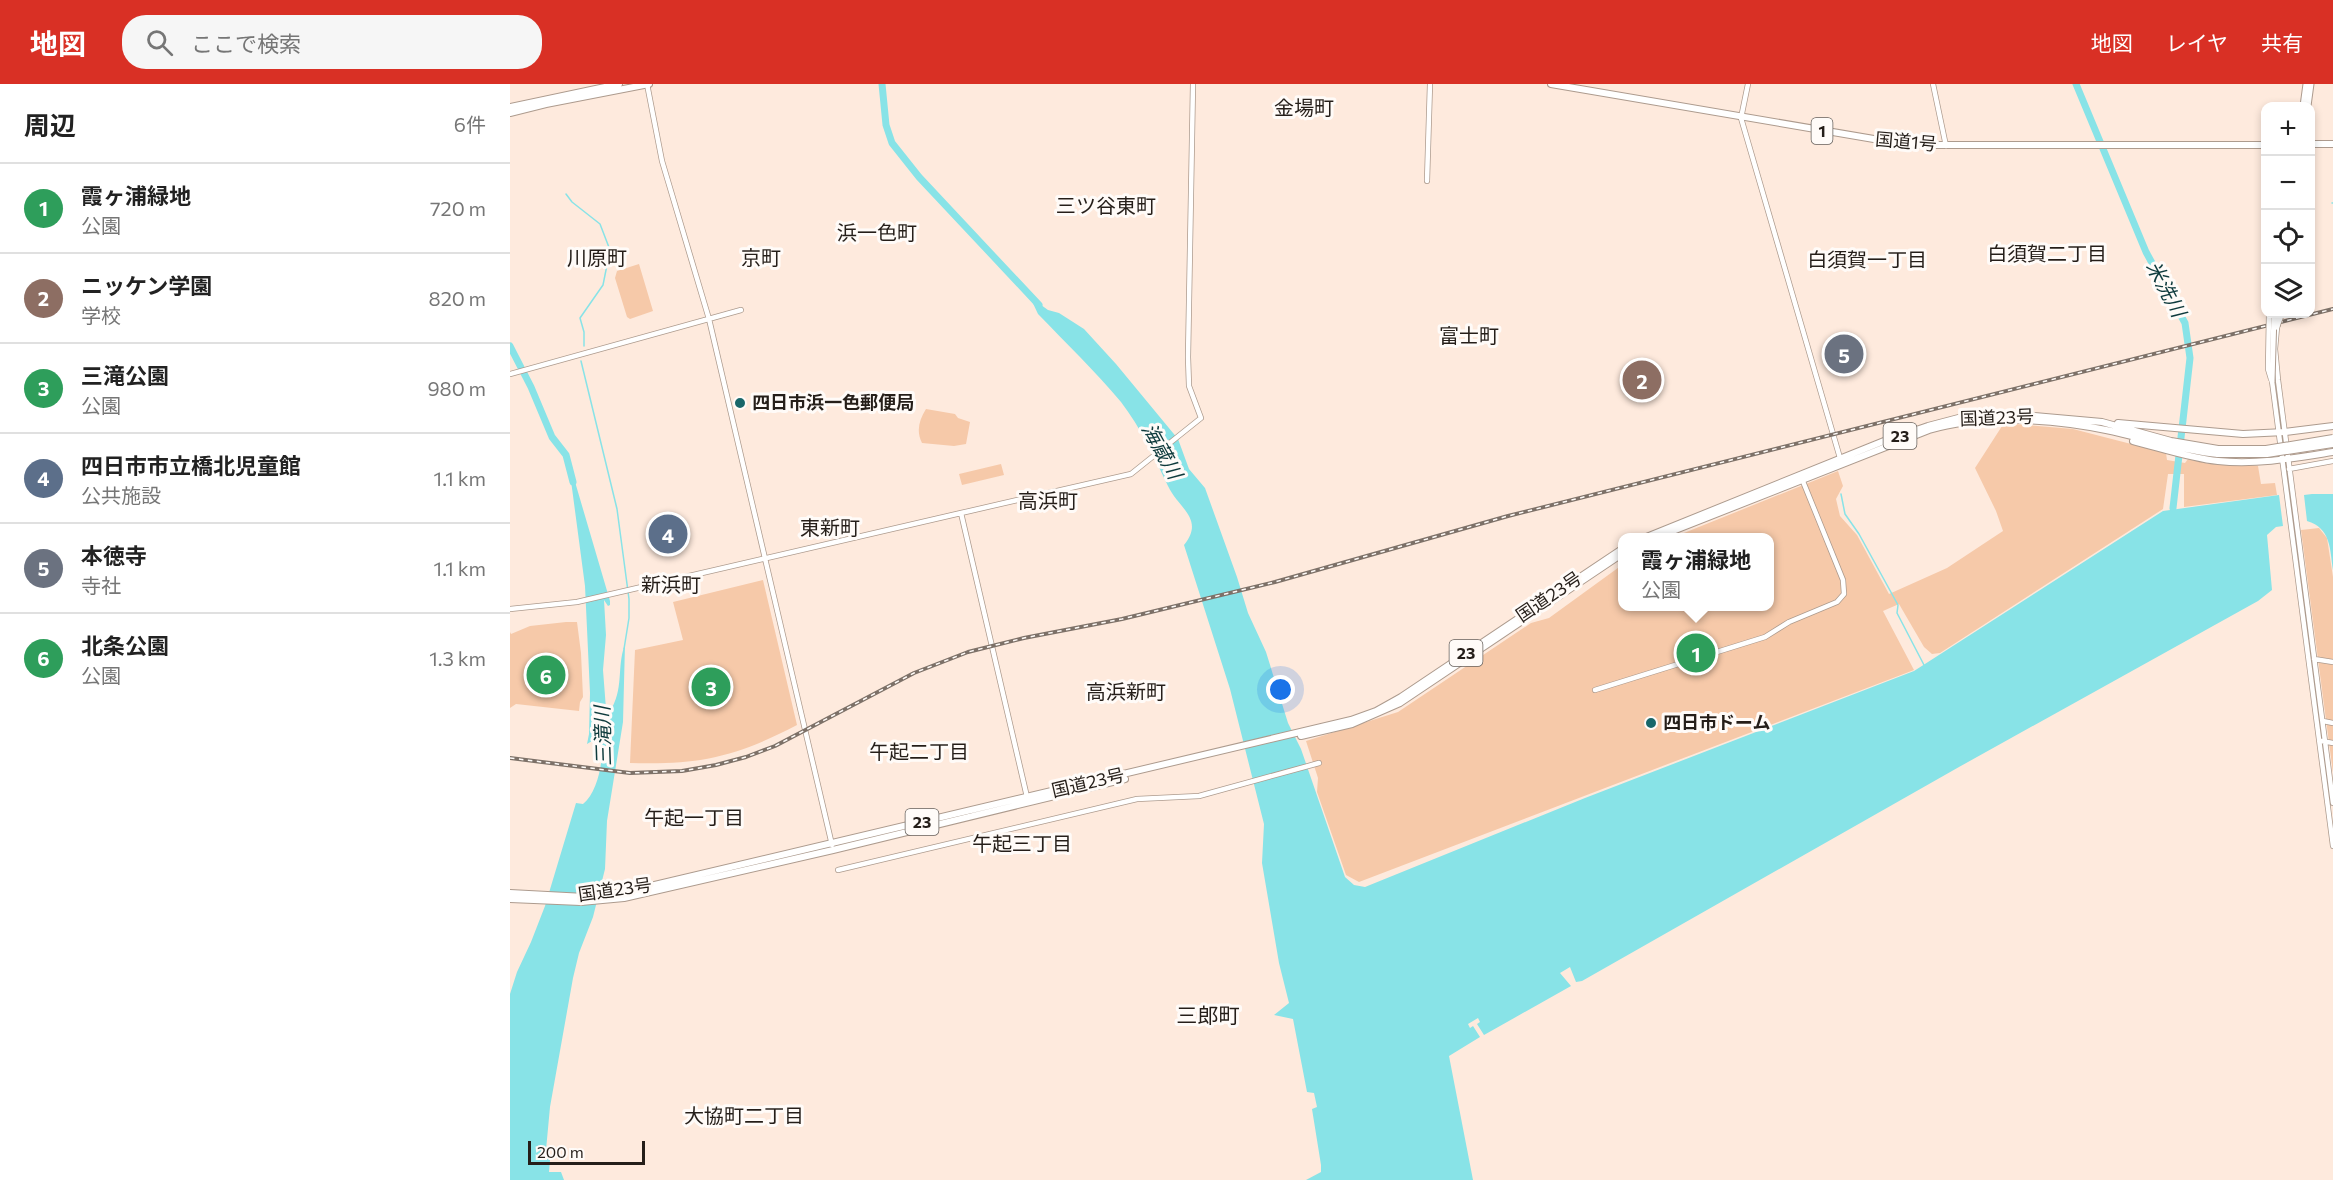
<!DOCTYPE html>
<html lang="ja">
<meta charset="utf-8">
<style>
:root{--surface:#fff;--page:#f6f6f6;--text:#222;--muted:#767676;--line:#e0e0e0;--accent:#d93025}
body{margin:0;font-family:Commissioner,"Noto Sans JP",sans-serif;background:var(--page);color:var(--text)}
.controls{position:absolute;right:18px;top:18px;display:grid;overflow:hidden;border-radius:12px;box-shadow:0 3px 9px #0003}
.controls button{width:54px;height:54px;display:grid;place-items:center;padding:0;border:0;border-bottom:2px solid var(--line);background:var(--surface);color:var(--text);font:30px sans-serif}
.scale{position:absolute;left:18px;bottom:15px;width:117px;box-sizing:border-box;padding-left:6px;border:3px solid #251e19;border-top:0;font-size:16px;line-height:21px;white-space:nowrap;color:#251e19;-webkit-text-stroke:4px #fffbf8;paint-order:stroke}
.you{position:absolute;left:771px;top:606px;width:21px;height:21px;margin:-15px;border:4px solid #fff;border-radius:50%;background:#1a73e8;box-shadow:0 0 0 9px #1a73e833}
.badge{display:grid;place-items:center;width:39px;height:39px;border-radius:50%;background:var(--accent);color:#fff;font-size:20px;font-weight:700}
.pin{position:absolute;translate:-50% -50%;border:3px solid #fff;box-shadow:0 2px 6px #0006}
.popup{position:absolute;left:1108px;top:449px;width:156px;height:78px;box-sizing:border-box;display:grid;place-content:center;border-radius:12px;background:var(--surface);filter:drop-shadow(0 2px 4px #0005);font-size:20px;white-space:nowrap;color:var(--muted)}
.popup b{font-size:22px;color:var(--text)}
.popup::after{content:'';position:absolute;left:50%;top:100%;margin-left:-12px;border:12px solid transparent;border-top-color:var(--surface)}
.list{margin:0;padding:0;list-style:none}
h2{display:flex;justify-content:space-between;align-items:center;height:78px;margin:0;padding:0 24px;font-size:26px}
h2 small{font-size:20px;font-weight:400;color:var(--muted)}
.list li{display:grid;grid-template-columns:39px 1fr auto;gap:18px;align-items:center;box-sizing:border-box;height:90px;padding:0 24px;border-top:2px solid var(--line)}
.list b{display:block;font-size:22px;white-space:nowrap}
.list p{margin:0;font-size:20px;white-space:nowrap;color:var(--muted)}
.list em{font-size:20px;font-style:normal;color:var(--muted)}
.icon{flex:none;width:33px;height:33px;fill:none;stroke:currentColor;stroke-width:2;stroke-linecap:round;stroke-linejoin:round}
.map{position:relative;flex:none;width:1823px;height:1096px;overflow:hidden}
header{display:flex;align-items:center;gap:36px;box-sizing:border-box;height:84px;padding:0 30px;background:var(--accent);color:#fff}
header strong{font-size:28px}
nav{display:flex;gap:33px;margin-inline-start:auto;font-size:21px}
.search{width:420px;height:54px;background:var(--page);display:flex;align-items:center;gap:15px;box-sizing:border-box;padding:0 21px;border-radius:24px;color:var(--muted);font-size:22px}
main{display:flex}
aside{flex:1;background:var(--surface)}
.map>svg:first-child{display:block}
.green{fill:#f6c9a9}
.water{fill:#88e3e7}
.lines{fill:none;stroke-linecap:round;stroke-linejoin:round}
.stream{stroke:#88e3e7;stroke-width:1.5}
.river{stroke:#88e3e7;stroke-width:7}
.secondary-casing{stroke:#ad9b8e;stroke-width:6}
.primary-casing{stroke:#ad9b8e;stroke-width:7}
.highway-casing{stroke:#ad9b8e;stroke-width:8}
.secondary{stroke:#fff;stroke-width:4.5}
.primary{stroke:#fff;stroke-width:5}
.highway{stroke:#fff;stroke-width:6}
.rail-casing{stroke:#7d7168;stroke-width:4}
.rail{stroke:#fffbf8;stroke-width:1.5;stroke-dasharray:4.5;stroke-linecap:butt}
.secondary-bridge-casing{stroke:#ad9b8e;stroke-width:6;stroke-linecap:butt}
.primary-bridge-casing{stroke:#ad9b8e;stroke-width:7;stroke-linecap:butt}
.highway-bridge-casing{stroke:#ad9b8e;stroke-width:8;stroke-linecap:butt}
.secondary-bridge{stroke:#fff;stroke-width:4.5}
.primary-bridge{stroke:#fff;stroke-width:5}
.highway-bridge{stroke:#fff;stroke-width:6}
.poi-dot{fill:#19676a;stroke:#fffbf8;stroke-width:2}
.labels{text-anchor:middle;stroke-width:6;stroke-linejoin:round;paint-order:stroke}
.shield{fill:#fffbf8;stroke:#66605c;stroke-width:1.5}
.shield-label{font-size:16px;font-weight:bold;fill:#251e19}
.street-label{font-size:18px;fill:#251e19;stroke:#fffbf8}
.poi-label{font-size:18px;font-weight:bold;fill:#251e19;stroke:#fffbf8;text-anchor:start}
.neighbourhood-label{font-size:20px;fill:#251e19;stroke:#fffbf8}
.water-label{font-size:20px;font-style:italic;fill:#0e3a3c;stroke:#fffbf8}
.quarter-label{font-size:21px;fill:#251e19;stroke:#fffbf8}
</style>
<header>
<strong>地図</strong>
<div class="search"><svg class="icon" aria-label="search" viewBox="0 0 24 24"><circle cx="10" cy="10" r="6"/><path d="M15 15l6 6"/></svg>ここで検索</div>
<nav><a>地図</a><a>レイヤ</a><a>共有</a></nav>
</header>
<main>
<aside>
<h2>周辺<small>6件</small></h2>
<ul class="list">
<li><span class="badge" style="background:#2e9e5b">1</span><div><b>霞ヶ浦緑地</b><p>公園</p></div><em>720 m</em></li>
<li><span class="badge" style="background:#8d6e63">2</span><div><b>ニッケン学園</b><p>学校</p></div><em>820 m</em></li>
<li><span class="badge" style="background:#2e9e5b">3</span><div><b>三滝公園</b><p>公園</p></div><em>980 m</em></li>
<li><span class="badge" style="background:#5c6f8a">4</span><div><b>四日市市立橋北児童館</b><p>公共施設</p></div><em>1.1 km</em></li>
<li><span class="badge" style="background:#6b7280">5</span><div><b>本徳寺</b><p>寺社</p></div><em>1.1 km</em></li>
<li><span class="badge" style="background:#2e9e5b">6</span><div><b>北条公園</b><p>公園</p></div><em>1.3 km</em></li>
</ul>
</aside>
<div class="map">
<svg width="1823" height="1096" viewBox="0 0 1823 1096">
<rect width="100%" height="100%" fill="#feeadd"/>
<path class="green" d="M 129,180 L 143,227 L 120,235 L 117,233 L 105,194 L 107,187 Z
M 416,325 L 445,330 L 448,334 L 460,338 L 456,360 L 444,362 L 412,359 C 406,347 409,336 416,325 Z
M 1494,339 L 1563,345 L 1656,369 L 1657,376 L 1675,379 L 1678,375 L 1700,380 L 1748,382 L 1751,400 L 1765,399 L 1767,411 L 1674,423 L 1674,390 L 1658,390 L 1653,425 L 1430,569 L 1422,570 L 1414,563 L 1389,520 L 1373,527 L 1404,586 L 849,798 L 836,791 L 807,708 L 808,694 L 796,657 L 888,628 L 1021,539 L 1039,534 L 1112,481 L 1112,522 L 1260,522 L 1260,454 L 1164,453 L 1328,387 L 1333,402 L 1326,415 L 1330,432 L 1347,451 L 1379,510 L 1437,484 L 1493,447 L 1486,427 L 1465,384 Z
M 491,380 L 494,391 L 452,401 L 449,390 Z
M 1809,444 L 1817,454 L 1823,493 L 1823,689 L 1791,446 Z
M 253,496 L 287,641 C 226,673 189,681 120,679 L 125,566 L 173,556 L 163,518 Z
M 56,538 L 67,538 L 71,569 L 73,613 L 70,618 L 69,627 L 6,620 L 0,624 L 0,548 L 1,550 L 20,542 Z"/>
<path class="water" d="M 520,213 L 538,226 L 549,229 L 574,245 L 606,280 L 668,355 L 679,385 L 695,404 L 727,493 L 738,529 L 756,568 L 778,639 L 791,665 L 835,793 L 844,801 L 855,803 L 1075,714 L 1404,587 L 1653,427 L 1769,411 L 1773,442 L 1766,443 L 1757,451 L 1762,506 L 1748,517 L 1449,683 L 1072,897 L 1066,898 L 1060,883 L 1050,889 L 1061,902 L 974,951 L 967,940 L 970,938 L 968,934 L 958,940 L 960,944 L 963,942 L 970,953 L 939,972 L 963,1096 L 796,1096 L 811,1088 L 811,1081 L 802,1025 L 807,1023 L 804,1009 L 797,1008 L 783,935 L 764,931 L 779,919 L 769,879 L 752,779 L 754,740 L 720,605 L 674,461 C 695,435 669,425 658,402 C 644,373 631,344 611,318 C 585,287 556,259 528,230 Z
M 58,374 L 100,517 L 100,521 L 98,522 L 94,516 L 96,551 L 93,586 L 96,625 L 99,629 C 115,604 106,585 115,560 L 113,638 L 97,737 L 95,785 L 83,833 L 69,869 L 63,894 L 40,1023 L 36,1066 L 40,1076 L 39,1088 L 51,1088 L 54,1096 L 0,1096 L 0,910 L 7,888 L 21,858 L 35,822 L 66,719 L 73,720 C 86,710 92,683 92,667 C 91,662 88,658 87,654 L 77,660 L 79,650 L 80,609 L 75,502 Z
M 1802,410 L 1823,410 L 1823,486 C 1820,465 1821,444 1797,437 L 1794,411 Z"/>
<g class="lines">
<path class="stream" d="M 56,110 L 62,118 L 90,140 L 100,166 L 93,201 L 70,234 L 74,248 L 74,262
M 1822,119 L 1823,119
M 71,277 L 107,425 L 119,515 L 119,534 L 114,565
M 1331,410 L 1335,430 L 1349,450 L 1388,521 L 1387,529 L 1414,581"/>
<path class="river" d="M 372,0 L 376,41 L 382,59 L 409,93 L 529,221
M 1566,0 L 1636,168 L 1675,239 L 1680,274 L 1663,424
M 0,262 L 21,303 L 42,353 L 56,371 L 63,398"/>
<g class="secondary-casing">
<path id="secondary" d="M 137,0 L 152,77 L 199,235 L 322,761
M 1238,0 L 1231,34 L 1330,374
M 1423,0 L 1436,62
M 917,97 L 920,0
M 1767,243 L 1765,265 L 1768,296 L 1823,719
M 0,290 L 231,226
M 1762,297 L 1823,762
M 1779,385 L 1823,377
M 451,429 L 621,390 L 691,334 L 679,302 L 678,273 L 683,0
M 0,525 L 67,518 L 451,429 L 517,713
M 1804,575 L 1823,578
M 1085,606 L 1255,553 L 1279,538 L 1327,518 L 1334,510 L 1333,496 L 1292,395
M 1813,637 L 1823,639
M 1812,657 L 1823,659
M 328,786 L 627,715 L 689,712 L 809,679"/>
</g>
<g class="primary-casing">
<path id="primary" d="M 1793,22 L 1796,0
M 1798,22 L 1801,0"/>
</g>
<g class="highway-casing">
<path id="highway" d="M 1041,0 L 1399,61 L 1756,61
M 0,23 L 109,0
M 0,29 L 36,20 L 139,0
M 1800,60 L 1823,60
M 1608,339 L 1733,350 L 1775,348 L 1823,342
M 1623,357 C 1651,364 1680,374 1708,377 C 1747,381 1785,374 1823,368
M 1134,454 L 1374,357 L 1418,342 L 1456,332 L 1501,330 L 1592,338 L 1661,357 L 1708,365
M 1145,454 L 1419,346 C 1472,330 1543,335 1596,346 C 1634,354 1670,366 1708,370
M 791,652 L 842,640 L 890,619 L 1112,470
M 0,809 L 75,813 L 115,808 L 841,636 L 866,627 L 891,613 L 1112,465
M 0,815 L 71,818 L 114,814 L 323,766 L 615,695"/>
</g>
<use href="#secondary" class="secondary"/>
<use href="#primary" class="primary"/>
<use href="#highway" class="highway"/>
<g class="rail-casing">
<path id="rail" d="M 0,674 L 120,689 L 172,687 L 206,681 L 236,673 L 265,662 L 404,589 L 458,568 L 514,554 L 612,535 L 765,498 L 998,432 L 1823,225"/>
</g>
<use href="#rail" class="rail"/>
<g class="secondary-bridge-casing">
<path id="secondary-bridge" d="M 1759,230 L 1758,285 L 1761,295
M 1767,243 L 1772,230"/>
</g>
<g class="primary-bridge-casing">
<path id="primary-bridge" d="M 1767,243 L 1768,230
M 1762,297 L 1764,230"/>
</g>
<g class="highway-bridge-casing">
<path id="highway-bridge" d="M 1708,365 L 1756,365 L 1823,354
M 1708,370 L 1757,370 L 1823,360"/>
</g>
<use href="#secondary-bridge" class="secondary-bridge"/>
<use href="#primary-bridge" class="primary-bridge"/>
<use href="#highway-bridge" class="highway-bridge"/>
</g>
<g class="poi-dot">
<circle cx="230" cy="319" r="6"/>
<circle cx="1141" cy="639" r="6"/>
</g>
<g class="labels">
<g class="shield">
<rect x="1301.5" y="34" width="21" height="26" rx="4.5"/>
<rect x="1373.5" y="339" width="33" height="26" rx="4.5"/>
<rect x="939.5" y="556" width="33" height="26" rx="4.5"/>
<rect x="395.5" y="725" width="33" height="26" rx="4.5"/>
</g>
<g class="shield-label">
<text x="1312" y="53">1</text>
<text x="1390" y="358">23</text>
<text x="956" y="575">23</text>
<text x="412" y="744">23</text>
</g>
<g class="street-label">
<text transform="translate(1396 58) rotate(5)" y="6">国道1号</text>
<text transform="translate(1487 334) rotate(-2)" y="6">国道23号</text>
<text transform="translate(1039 513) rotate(-34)" y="6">国道23号</text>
<text transform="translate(578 699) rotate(-13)" y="6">国道23号</text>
<text transform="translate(105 806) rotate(-8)" y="6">国道23号</text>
</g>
<g class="poi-label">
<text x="242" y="325">四日市浜一色郵便局</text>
<text x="1153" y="645">四日市ドーム</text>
</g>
<g class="neighbourhood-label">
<text x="794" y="31">金場町</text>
<text x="596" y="129">三ツ谷東町</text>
<text x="367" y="156">浜一色町</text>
<text x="1537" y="177">白須賀二丁目</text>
<text x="87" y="181">川原町</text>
<text x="251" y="181">京町</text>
<text x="1357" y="183">白須賀一丁目</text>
<text x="959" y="259">富士町</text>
<text x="538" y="424">高浜町</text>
<text x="320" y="451">東新町</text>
<text x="161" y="508">新浜町</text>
<text x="616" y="615">高浜新町</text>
<text x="409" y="675">午起二丁目</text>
<text x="184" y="741">午起一丁目</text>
<text x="512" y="767">午起三丁目</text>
<text x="234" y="1039">大協町二丁目</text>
</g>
<g class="water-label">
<text transform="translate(1656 205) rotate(62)" y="7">米洗川</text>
<text transform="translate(652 367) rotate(61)" y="7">海蔵川</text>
<text transform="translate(93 652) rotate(-92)" y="7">三滝川</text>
</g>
<g class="quarter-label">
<text x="698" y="939">三郎町</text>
</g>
</g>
</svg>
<div class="controls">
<button>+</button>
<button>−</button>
<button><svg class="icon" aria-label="locate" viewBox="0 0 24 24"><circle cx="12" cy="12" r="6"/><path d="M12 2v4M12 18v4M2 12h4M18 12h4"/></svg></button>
<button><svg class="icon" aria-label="layers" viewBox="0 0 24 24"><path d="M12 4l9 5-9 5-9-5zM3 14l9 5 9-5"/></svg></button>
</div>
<div class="scale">200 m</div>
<div class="you"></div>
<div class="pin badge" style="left:1186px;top:569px;background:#2e9e5b">1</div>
<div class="popup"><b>霞ヶ浦緑地</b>公園</div>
<div class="pin badge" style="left:1132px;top:296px;background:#8d6e63">2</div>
<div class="pin badge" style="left:201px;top:603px;background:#2e9e5b">3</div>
<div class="pin badge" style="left:158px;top:450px;background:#5c6f8a">4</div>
<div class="pin badge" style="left:1334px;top:270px;background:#6b7280">5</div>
<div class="pin badge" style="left:36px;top:591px;background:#2e9e5b">6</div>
</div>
</main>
